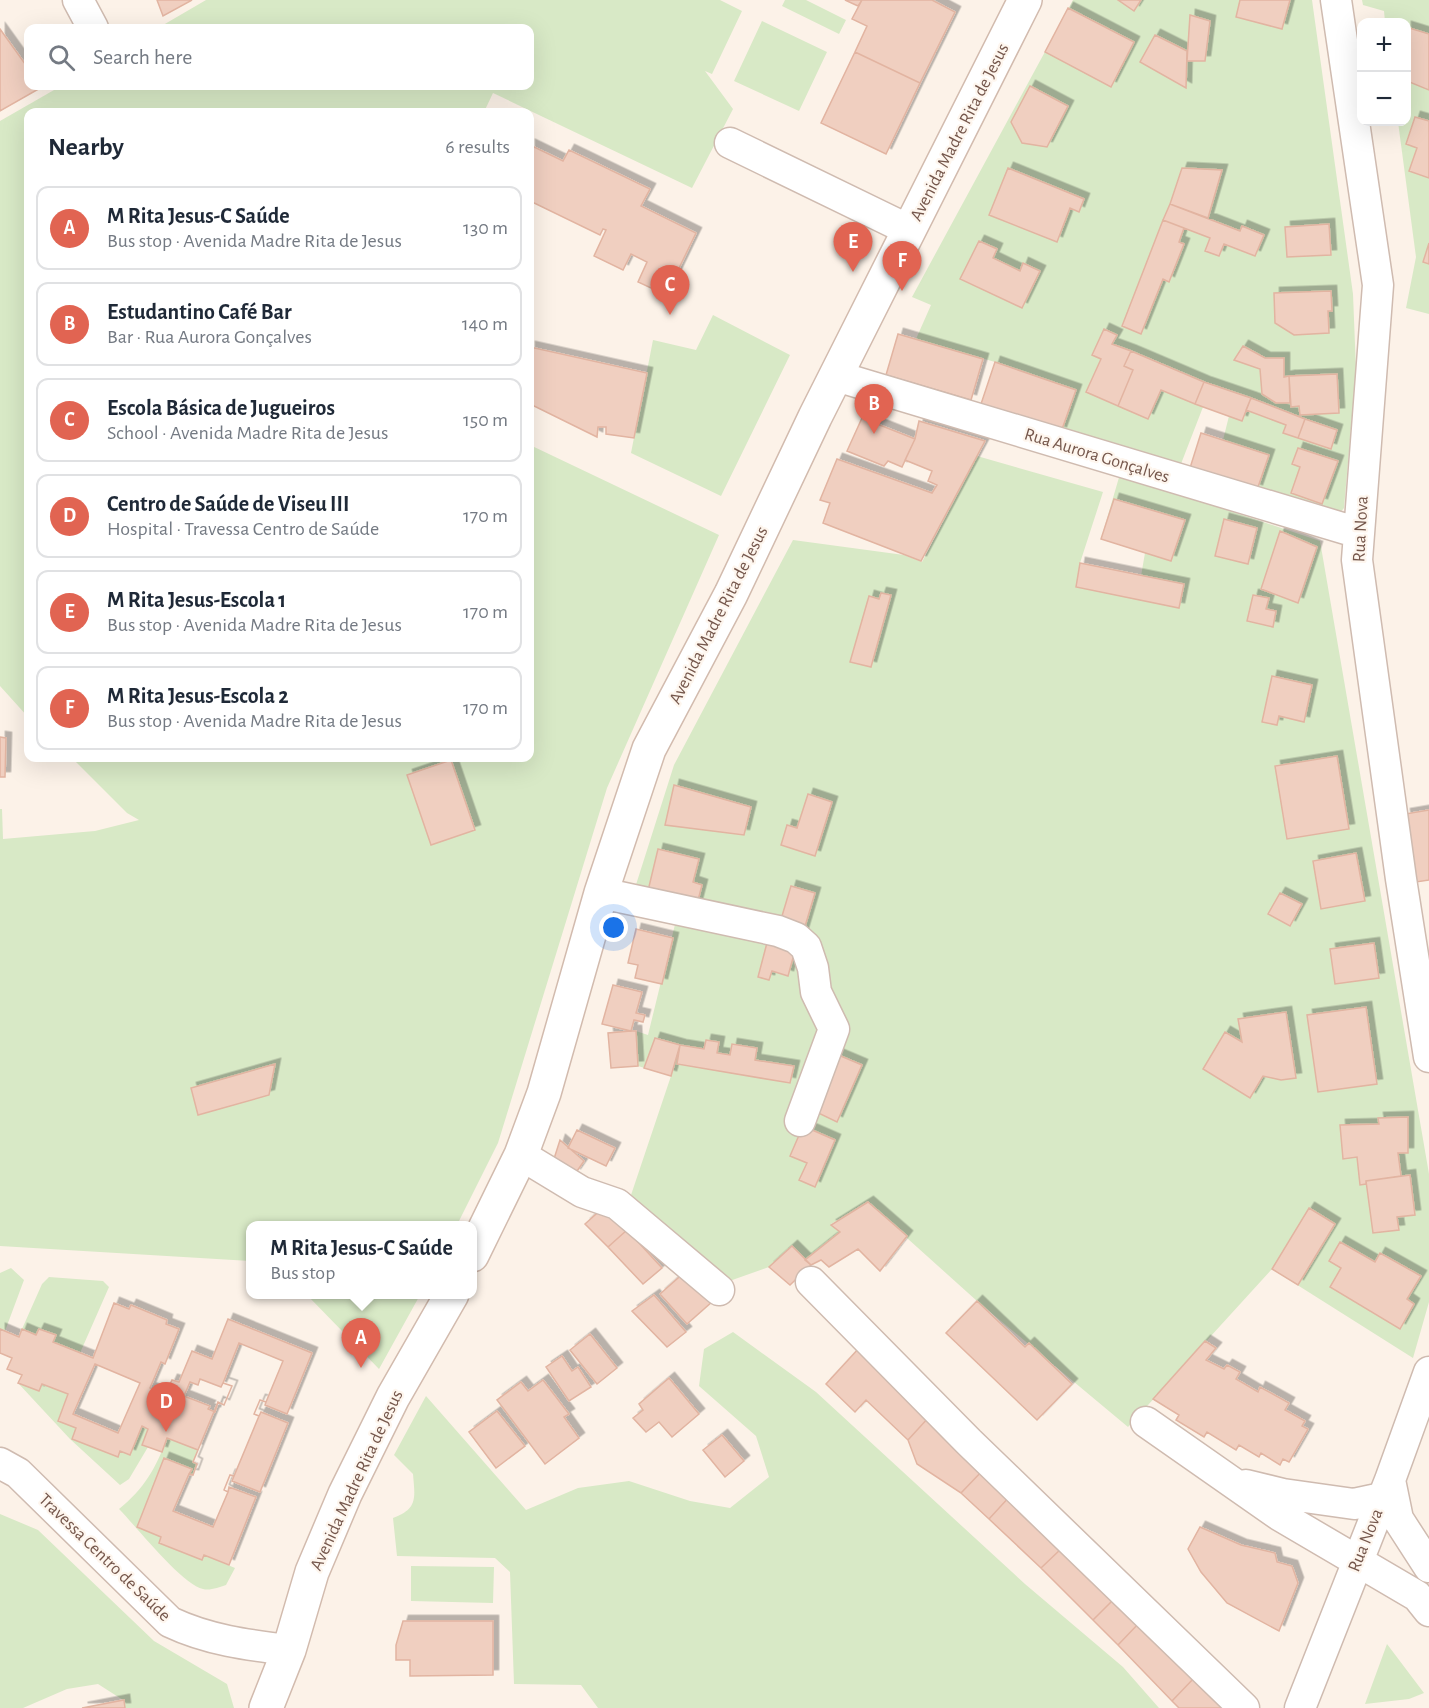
<!DOCTYPE html>
<meta charset="utf-8">
<style>
:root{--surface:#fff;--page:#f2f2f3;--text:#1f2937;--muted:#747a83;--line:#e0e1e3;--accent:#e16452}
body{margin:0;font-family:"Alegreya Sans",sans-serif;background:var(--page);color:var(--text)}
.controls{position:absolute;right:18px;top:18px;display:grid;overflow:hidden;border-radius:12px;box-shadow:0 6px 24px #0002}
.controls button{width:54px;height:54px;display:grid;place-items:center;padding:0;border:0;border-bottom:2px solid var(--line);background:var(--surface);color:var(--text);font:30px sans-serif}
.you{position:absolute;left:614px;top:928px;width:21px;height:21px;margin:-15px;border:4px solid #fff;border-radius:50%;background:#1a73e8;box-shadow:0 0 0 9px #1a73e833}
.badge{display:grid;place-items:center;width:39px;height:39px;border-radius:50%;background:var(--accent);color:#fff;font-size:20px;font-weight:700}
.pin{position:absolute;translate:-50% -50px;filter:drop-shadow(0 2px 3px #0008)}
.pin::after{content:'';position:absolute;top:32px;width:21px;height:18px;background:inherit;clip-path:polygon(0 0,100% 0,50% 100%)}
.popup{position:absolute;left:246px;top:1221px;width:231px;height:78px;box-sizing:border-box;display:grid;place-content:center;border-radius:12px;background:var(--surface);filter:drop-shadow(0 2px 4px #0005);font-size:20px;white-space:nowrap;color:var(--muted)}
.popup b{font-size:22px;color:var(--text)}
.popup::after{content:'';position:absolute;left:50%;top:100%;margin-left:-12px;border:12px solid transparent;border-top-color:var(--surface)}
.list{margin:0;padding:0;list-style:none}
h2{display:flex;justify-content:space-between;align-items:center;height:78px;margin:0;padding:0 24px;font-size:26px}
h2 small{font-size:20px;font-weight:400;color:var(--muted)}
.list li{display:grid;grid-template-columns:39px 1fr auto;gap:18px;align-items:center;box-sizing:border-box;height:84px;margin:0 12px 12px;padding:0 12px;border:2px solid var(--line);border-radius:12px}
.list b{display:block;font-size:22px;white-space:nowrap}
.list p{margin:0;font-size:20px;white-space:nowrap;color:var(--muted)}
.list em{font-size:20px;font-style:normal;color:var(--muted)}
.icon{flex:none;width:33px;height:33px;fill:none;stroke:currentColor;stroke-width:2;stroke-linecap:round;stroke-linejoin:round}
.map{position:relative;flex:none;width:1429px;height:1708px;overflow:hidden}
.search{position:absolute;background:var(--surface);box-shadow:0 6px 24px #0002;left:24px;top:24px;width:510px;height:66px;display:flex;align-items:center;gap:15px;box-sizing:border-box;padding:0 21px;border-radius:12px;color:var(--muted);font-size:22px}
.panel{position:absolute;background:var(--surface);box-shadow:0 6px 24px #0002;left:24px;top:108px;width:510px;height:654px;border-radius:12px}
.map>svg:first-child{display:block}
.green{fill:#d8e9c6}
.building{fill:#f0cfc0;stroke:#e2b4a1;stroke-width:1.5;fill-rule:evenodd;filter:url(#shadow)}
.lines{fill:none;stroke-linecap:round;stroke-linejoin:round}
.street-casing{stroke:#cfbbb0;stroke-width:33}
.secondary-casing{stroke:#d2bbae;stroke-width:36}
.street{stroke:#fff;stroke-width:30}
.secondary{stroke:#fff;stroke-width:33}
.labels{text-anchor:middle;stroke-width:4.5;stroke-linejoin:round;paint-order:stroke}
.street-label{font-size:18px;fill:#75574c;stroke:#fef6ee}
</style>
<div class="map">
<svg width="1429" height="1708" viewBox="0 0 1429 1708">
<defs>
<filter id="shadow"><feDropShadow dx="5.5" dy="-5.5" stdDeviation="0" flood-color="#0004"/></filter>
</defs>
<rect width="100%" height="100%" fill="#fcf2e8"/>
<path class="green" d="M 206,0 L 720,0 L 742,11 L 712,74 L 705,71 L 733,109 L 692,188 L 493,93 L 484,112 L 28,112 L 28,717 L 0,686 L 0,121 L 61,86 L 530,86 L 530,28 L 158,28 Z
M 785,0 L 806,0 L 846,20 L 839,34 L 782,6 Z
M 1073,0 L 1312,0 L 1353,294 L 1356,370 L 1344,508 L 1338,515 L 1257,490 L 1269,455 L 1223,440 L 1229,416 L 1203,407 L 1179,469 L 981,404 L 995,362 L 916,339 L 931,305 L 912,297 Z
M 1362,0 L 1429,0 L 1429,314 L 1406,308 L 1416,257 L 1398,122 L 1406,122 L 1406,22 L 1385,22 L 1384,11 L 1363,5 Z
M 762,21 L 827,52 L 799,111 L 734,81 Z
M 713,315 L 790,355 L 721,496 L 631,453 L 653,340 L 696,350 Z
M 530,445 L 719,535 L 607,788 L 498,1143 L 457,1225 L 250,1226 L 250,1261 L 0,1246 L 0,809 L 2,809 L 3,839 L 95,831 L 139,820 L 127,813 L 72,758 L 530,758 Z
M 977,456 L 1103,492 L 1080,563 L 1076,587 L 1137,599 L 1145,553 L 1101,539 L 1120,474 L 1320,541 L 1429,1174 L 1429,1302 L 1413,1358 L 1272,1269 L 1128,1427 L 977,1301 L 868,1203 L 831,1224 L 840,1232 L 805,1260 L 792,1246 L 769,1267 L 721,1284 L 630,1198 L 671,1076 L 638,1066 L 636,1031 L 648,1035 L 680,904 L 634,891 L 674,765 L 793,540 L 904,555 L 922,562 Z
M 11,1268 L 24,1280 L 5,1331 L 0,1329 L 0,1273 Z
M 49,1277 L 103,1281 L 109,1287 L 80,1353 L 53,1342 L 55,1335 L 39,1329 L 36,1335 L 22,1329 L 42,1284 Z
M 307,1295 L 420,1295 L 379,1369 Z
M 733,1332 L 816,1392 L 1025,1584 L 1123,1667 L 1159,1708 L 598,1708 L 581,1685 L 514,1684 L 510,1572 L 495,1558 L 397,1556 L 393,1518 C 418,1509 415,1498 413,1474 L 394,1455 L 426,1396 L 526,1510 L 578,1488 L 629,1481 L 690,1501 L 730,1508 L 769,1477 L 756,1436 L 699,1386 L 704,1349 Z
M 18,1383 L 39,1391 L 42,1384 L 68,1394 L 58,1420 L 76,1428 L 72,1439 L 118,1456 L 120,1451 L 130,1455 L 142,1426 L 148,1429 L 142,1444 L 148,1447 L 129,1479 L 120,1485 L 70,1439 Z
M 167,1438 L 198,1450 L 193,1461 L 197,1464 L 193,1475 L 189,1474 L 191,1469 L 164,1458 L 137,1527 L 161,1537 L 159,1543 L 202,1560 L 204,1555 L 235,1568 L 226,1585 C 219,1587 210,1591 203,1589 C 182,1585 136,1526 119,1509 C 144,1489 156,1468 167,1438 Z
M 0,1514 L 38,1530 L 154,1641 L 227,1684 L 234,1708 L 125,1708 L 123,1700 L 98,1684 L 67,1689 L 23,1708 L 0,1708 Z
M 411,1566 L 494,1567 L 493,1603 L 411,1601 Z
M 1387,1644 L 1424,1693 L 1409,1699 L 1365,1704 Z"/>
<path class="building" d="M 157,0 L 192,0 L 163,16 Z
M 845,0 L 862,0 L 858,6 Z
M 862,0 L 932,0 L 955,12 L 920,83 L 855,52 L 867,26 L 852,19 Z
M 1118,0 L 1141,0 L 1134,11 Z
M 1240,0 L 1290,0 L 1282,29 L 1236,17 Z
M 1068,8 L 1134,42 L 1111,87 L 1045,52 Z
M 1190,15 L 1210,21 L 1205,61 L 1187,61 Z
M 1406,27 L 1429,34 L 1429,90 L 1407,81 Z
M 0,29 L 28,68 L 28,86 L 42,87 L 0,111 Z
M 1155,35 L 1187,51 L 1186,88 L 1140,62 Z
M 855,52 L 920,83 L 886,154 L 821,123 Z
M 1030,86 L 1068,106 L 1047,147 L 1022,143 L 1011,122 Z
M 1415,117 L 1429,121 L 1429,178 L 1409,171 L 1417,148 L 1406,144 Z
M 530,145 L 563,161 L 569,150 L 650,189 L 641,206 L 696,233 L 666,295 L 638,282 L 647,262 L 631,254 L 623,270 L 594,256 L 606,230 L 603,229 L 600,235 L 530,201 Z
M 1008,168 L 1084,199 L 1079,212 L 1070,208 L 1057,242 L 989,215 Z
M 1182,168 L 1222,170 L 1208,218 L 1170,204 Z
M 1170,204 L 1240,231 L 1242,226 L 1264,235 L 1255,256 L 1224,244 L 1219,256 L 1205,251 L 1210,238 L 1163,220 Z
M 1163,220 L 1184,228 L 1179,242 L 1184,244 L 1169,282 L 1163,279 L 1141,334 L 1122,326 Z
M 1329,224 L 1331,255 L 1287,257 L 1285,227 Z
M 979,241 L 997,249 L 993,258 L 1020,271 L 1023,263 L 1040,271 L 1022,308 L 960,279 Z
M 1429,243 L 1429,264 L 1423,262 Z
M 1331,291 L 1332,311 L 1328,311 L 1329,333 L 1294,335 L 1275,323 L 1274,293 Z
M 1104,329 L 1117,335 L 1112,344 L 1131,351 L 1124,366 L 1133,370 L 1118,406 L 1086,392 L 1101,359 L 1092,355 Z
M 898,334 L 983,359 L 971,400 L 886,375 Z
M 1243,346 L 1265,358 L 1284,358 L 1284,377 L 1289,376 L 1290,403 L 1276,403 L 1262,394 L 1260,369 L 1234,360 Z
M 530,347 L 647,373 L 634,438 L 606,434 L 606,427 L 598,427 L 597,437 L 530,404 Z
M 1131,351 L 1204,382 L 1195,404 L 1161,390 L 1148,419 L 1118,406 L 1133,370 L 1124,366 Z
M 995,362 L 1076,390 L 1061,432 L 981,404 Z
M 1337,374 L 1339,413 L 1300,415 L 1299,406 L 1291,407 L 1289,376 Z
M 1204,382 L 1251,398 L 1242,421 L 1195,404 Z
M 1251,398 L 1305,419 L 1298,438 L 1283,433 L 1286,425 L 1246,410 Z
M 862,418 L 915,439 L 902,467 L 888,461 L 884,466 L 847,451 Z
M 1305,419 L 1337,430 L 1331,449 L 1298,438 Z
M 919,421 L 985,441 L 921,561 L 823,523 L 830,503 L 820,500 L 837,459 L 932,493 L 937,485 L 928,481 L 932,471 L 905,460 L 915,439 Z
M 1201,433 L 1269,455 L 1257,490 L 1190,468 Z
M 1298,448 L 1338,461 L 1322,504 L 1291,493 L 1300,467 L 1292,464 Z
M 1114,499 L 1185,520 L 1171,561 L 1101,539 Z
M 1224,519 L 1257,528 L 1248,564 L 1215,556 Z
M 1280,531 L 1317,547 L 1298,603 L 1261,589 Z
M 1080,563 L 1184,584 L 1179,608 L 1076,587 Z
M 881,593 L 891,595 L 871,667 L 850,662 L 869,596 L 879,599 Z
M 1253,595 L 1269,598 L 1266,609 L 1276,611 L 1273,627 L 1247,621 Z
M 1272,676 L 1312,685 L 1304,722 L 1279,716 L 1277,725 L 1262,722 Z
M 0,737 L 6,738 L 5,777 L 0,777 Z
M 1337,756 L 1349,829 L 1287,839 L 1275,766 Z
M 451,760 L 475,830 L 431,845 L 407,775 Z
M 674,785 L 751,807 L 744,835 L 665,825 Z
M 808,794 L 832,802 L 815,856 L 781,845 L 787,825 L 797,828 Z
M 1429,810 L 1429,880 L 1416,882 L 1405,814 Z
M 658,849 L 699,859 L 693,882 L 702,885 L 696,908 L 647,895 Z
M 1356,853 L 1365,901 L 1321,909 L 1313,861 Z
M 791,886 L 815,893 L 803,933 L 779,926 Z
M 1280,893 L 1302,904 L 1290,926 L 1268,914 Z
M 636,929 L 673,938 L 662,984 L 635,978 L 638,965 L 628,963 Z
M 768,939 L 796,947 L 788,976 L 772,971 L 769,980 L 758,977 Z
M 1374,943 L 1379,978 L 1335,984 L 1330,949 Z
M 613,985 L 642,992 L 636,1013 L 645,1015 L 643,1022 L 634,1020 L 631,1031 L 602,1024 Z
M 1366,1007 L 1377,1084 L 1318,1092 L 1307,1015 Z
M 1286,1012 L 1296,1078 L 1281,1080 L 1263,1076 L 1250,1098 L 1203,1069 L 1225,1032 L 1242,1042 L 1238,1019 Z
M 631,1031 L 636,1031 L 638,1066 L 611,1068 L 608,1033 Z
M 655,1038 L 680,1045 L 671,1076 L 644,1068 Z
M 706,1040 L 719,1042 L 717,1053 L 730,1055 L 732,1044 L 757,1048 L 755,1060 L 794,1066 L 790,1083 L 677,1064 L 680,1045 L 704,1049 Z
M 836,1054 L 862,1065 L 837,1122 L 812,1110 Z
M 275,1064 L 269,1095 L 198,1115 L 191,1088 Z
M 1408,1117 L 1408,1153 L 1398,1153 L 1401,1176 L 1366,1181 L 1366,1184 L 1360,1185 L 1357,1157 L 1343,1159 L 1340,1125 L 1379,1124 L 1378,1118 Z
M 803,1126 L 835,1140 L 815,1187 L 799,1180 L 807,1163 L 790,1156 Z
M 577,1130 L 615,1148 L 606,1166 L 568,1148 Z
M 560,1140 L 584,1161 L 575,1174 L 553,1162 Z
M 1410,1175 L 1415,1215 L 1397,1217 L 1399,1230 L 1373,1233 L 1366,1181 Z
M 868,1202 L 907,1236 L 880,1271 L 858,1249 L 829,1267 L 821,1260 L 811,1265 L 805,1260 L 840,1232 L 831,1225 Z
M 605,1206 L 627,1230 L 608,1247 L 585,1224 Z
M 1309,1208 L 1335,1224 L 1298,1285 L 1272,1269 Z
M 627,1230 L 662,1268 L 643,1284 L 608,1247 Z
M 1340,1242 L 1375,1262 L 1380,1253 L 1421,1276 L 1407,1299 L 1414,1304 L 1400,1329 L 1330,1287 L 1341,1268 L 1329,1261 Z
M 792,1246 L 811,1265 L 790,1285 L 769,1267 Z
M 686,1271 L 713,1301 L 687,1324 L 660,1294 Z
M 654,1295 L 686,1332 L 667,1347 L 632,1311 Z
M 977,1301 L 1025,1347 L 1029,1343 L 1072,1384 L 1037,1420 L 946,1333 Z
M 114,1303 L 129,1309 L 131,1305 L 167,1320 L 166,1324 L 179,1329 L 165,1364 L 161,1362 L 150,1388 L 165,1395 L 172,1380 L 179,1382 L 192,1351 L 212,1359 L 228,1319 L 312,1353 L 287,1414 L 265,1405 L 266,1402 L 260,1400 L 254,1414 L 259,1416 L 261,1412 L 288,1423 L 260,1492 L 232,1481 L 234,1476 L 230,1475 L 224,1490 L 228,1492 L 229,1487 L 256,1497 L 229,1565 L 204,1555 L 202,1560 L 159,1543 L 161,1537 L 137,1527 L 164,1458 L 192,1469 L 189,1474 L 193,1475 L 197,1464 L 193,1462 L 198,1450 L 167,1438 L 162,1452 L 148,1447 L 142,1445 L 148,1429 L 142,1426 L 130,1455 L 120,1451 L 118,1457 L 72,1439 L 76,1428 L 58,1421 L 68,1394 L 42,1384 L 39,1391 L 18,1383 L 22,1375 L 7,1369 L 12,1358 L 0,1353 L 0,1329 L 19,1337 L 22,1329 L 36,1335 L 39,1329 L 56,1335 L 53,1342 L 93,1358 ZM 200,1379 L 221,1387 L 223,1383 L 232,1386 L 224,1405 L 218,1402 L 215,1412 L 208,1409 L 210,1406 L 184,1396 L 190,1382 L 198,1385 Z
M 590,1334 L 617,1368 L 597,1384 L 570,1350 Z
M 1205,1341 L 1216,1348 L 1206,1360 L 1224,1369 L 1227,1365 L 1240,1372 L 1236,1379 L 1258,1392 L 1260,1387 L 1289,1403 L 1285,1410 L 1305,1421 L 1302,1426 L 1308,1429 L 1289,1462 L 1283,1459 L 1280,1465 L 1261,1453 L 1259,1457 L 1239,1445 L 1236,1450 L 1207,1432 L 1204,1437 L 1176,1420 L 1179,1415 L 1153,1399 Z
M 239,1343 L 283,1361 L 266,1402 L 260,1400 L 254,1414 L 259,1416 L 234,1476 L 230,1475 L 224,1490 L 228,1492 L 213,1527 L 173,1511 L 189,1474 L 193,1475 L 197,1464 L 193,1462 L 218,1402 L 224,1405 L 232,1386 L 223,1383 Z
M 860,1347 L 929,1417 L 908,1440 L 866,1400 L 855,1412 L 826,1384 Z
M 562,1356 L 572,1371 L 578,1367 L 591,1387 L 569,1401 L 546,1367 Z
M 95,1364 L 140,1383 L 118,1433 L 73,1414 Z
M 669,1378 L 699,1414 L 672,1437 L 659,1422 L 646,1432 L 633,1418 L 643,1410 L 639,1404 Z
M 543,1380 L 569,1414 L 564,1417 L 579,1438 L 545,1464 L 497,1400 L 521,1382 L 528,1391 Z
M 497,1411 L 525,1446 L 496,1468 L 469,1432 Z
M 929,1417 L 984,1469 L 961,1493 L 917,1464 L 908,1440 Z
M 722,1435 L 744,1461 L 725,1477 L 703,1450 Z
M 984,1469 L 1011,1495 L 989,1519 L 961,1493 Z
M 1011,1495 L 1063,1547 L 1041,1568 L 989,1519 Z
M 1200,1527 L 1241,1545 L 1275,1553 L 1277,1562 L 1292,1566 L 1298,1583 L 1279,1631 L 1227,1603 L 1201,1572 L 1188,1549 Z
M 1063,1547 L 1115,1598 L 1093,1620 L 1041,1568 Z
M 1115,1598 L 1140,1622 L 1118,1645 L 1093,1620 Z
M 403,1621 L 493,1621 L 493,1675 L 410,1676 L 410,1660 L 396,1660 L 396,1645 Z
M 1140,1622 L 1195,1677 L 1172,1701 L 1118,1645 Z
M 1195,1677 L 1227,1708 L 1179,1708 L 1172,1701 Z
M 124,1700 L 125,1708 L 82,1708 Z"/>
<g class="lines">
<g class="street-casing">
<path id="street" d="M 78,0 L 93,28
M 1336,0 L 1378,285 L 1357,560 L 1401,879 L 1429,1057
M 730,143 L 909,230
M 836,376 L 1359,533
M 601,893 L 778,931 L 796,938 L 806,947 L 813,968 L 816,992 L 834,1029 L 800,1121
M 521,1155 L 582,1192 L 617,1204 L 719,1290
M 811,1282 L 969,1442 L 1244,1708
M 1146,1422 L 1279,1515 L 1417,1596 L 1429,1611
M 0,1463 L 18,1473 L 170,1622 C 208,1640 247,1645 289,1650
M 1390,1480 L 1398,1519 L 1429,1567
M 1246,1485 L 1283,1494 L 1354,1504 L 1382,1498
M 1300,1708 L 1390,1480 L 1429,1372"/>
</g>
<g class="secondary-casing">
<path id="secondary" d="M 472,1255 L 521,1155 L 544,1093 L 601,893 L 649,749 L 731,594 L 815,417 L 1025,0
M 266,1708 L 289,1650 L 312,1572 L 345,1494 L 393,1397 L 452,1294"/>
</g>
<use href="#street" class="street"/>
<use href="#secondary" class="secondary"/>
</g>
<g class="labels">
<g class="street-label">
<text transform="translate(959 132) rotate(-63)" y="6">Avenida Madre Rita de Jesus</text>
<text transform="translate(1097 455) rotate(17)" y="6">Rua Aurora Gonçalves</text>
<text transform="translate(1360 529) rotate(-87)" y="6">Rua Nova</text>
<text transform="translate(718 615) rotate(-63)" y="6">Avenida Madre Rita de Jesus</text>
<text transform="translate(356 1480) rotate(-65)" y="6">Avenida Madre Rita de Jesus</text>
<text transform="translate(1365 1540) rotate(-68)" y="6">Rua Nova</text>
<text transform="translate(105 1557) rotate(44)" y="6">Travessa Centro de Saúde</text>
</g>
</g>
</svg>
<div class="controls">
<button>+</button>
<button>−</button>
</div>
<div class="you"></div>
<div class="pin badge" style="left:361px;top:1368px">A</div>
<div class="popup"><b>M Rita Jesus-C Saúde</b>Bus stop</div>
<div class="pin badge" style="left:874px;top:434px">B</div>
<div class="pin badge" style="left:670px;top:315px">C</div>
<div class="pin badge" style="left:166px;top:1432px">D</div>
<div class="pin badge" style="left:853px;top:272px">E</div>
<div class="pin badge" style="left:902px;top:291px">F</div>
<div class="search"><svg class="icon" aria-label="search" viewBox="0 0 24 24"><circle cx="10" cy="10" r="6"/><path d="M15 15l6 6"/></svg>Search here</div>
<section class="panel">
<h2>Nearby<small>6 results</small></h2>
<ul class="list">
<li><span class="badge">A</span><div><b>M Rita Jesus-C Saúde</b><p>Bus stop · Avenida Madre Rita de Jesus</p></div><em>130 m</em></li>
<li><span class="badge">B</span><div><b>Estudantino Café Bar</b><p>Bar · Rua Aurora Gonçalves</p></div><em>140 m</em></li>
<li><span class="badge">C</span><div><b>Escola Básica de Jugueiros</b><p>School · Avenida Madre Rita de Jesus</p></div><em>150 m</em></li>
<li><span class="badge">D</span><div><b>Centro de Saúde de Viseu III</b><p>Hospital · Travessa Centro de Saúde</p></div><em>170 m</em></li>
<li><span class="badge">E</span><div><b>M Rita Jesus-Escola 1</b><p>Bus stop · Avenida Madre Rita de Jesus</p></div><em>170 m</em></li>
<li><span class="badge">F</span><div><b>M Rita Jesus-Escola 2</b><p>Bus stop · Avenida Madre Rita de Jesus</p></div><em>170 m</em></li>
</ul>
</section>
</div>
